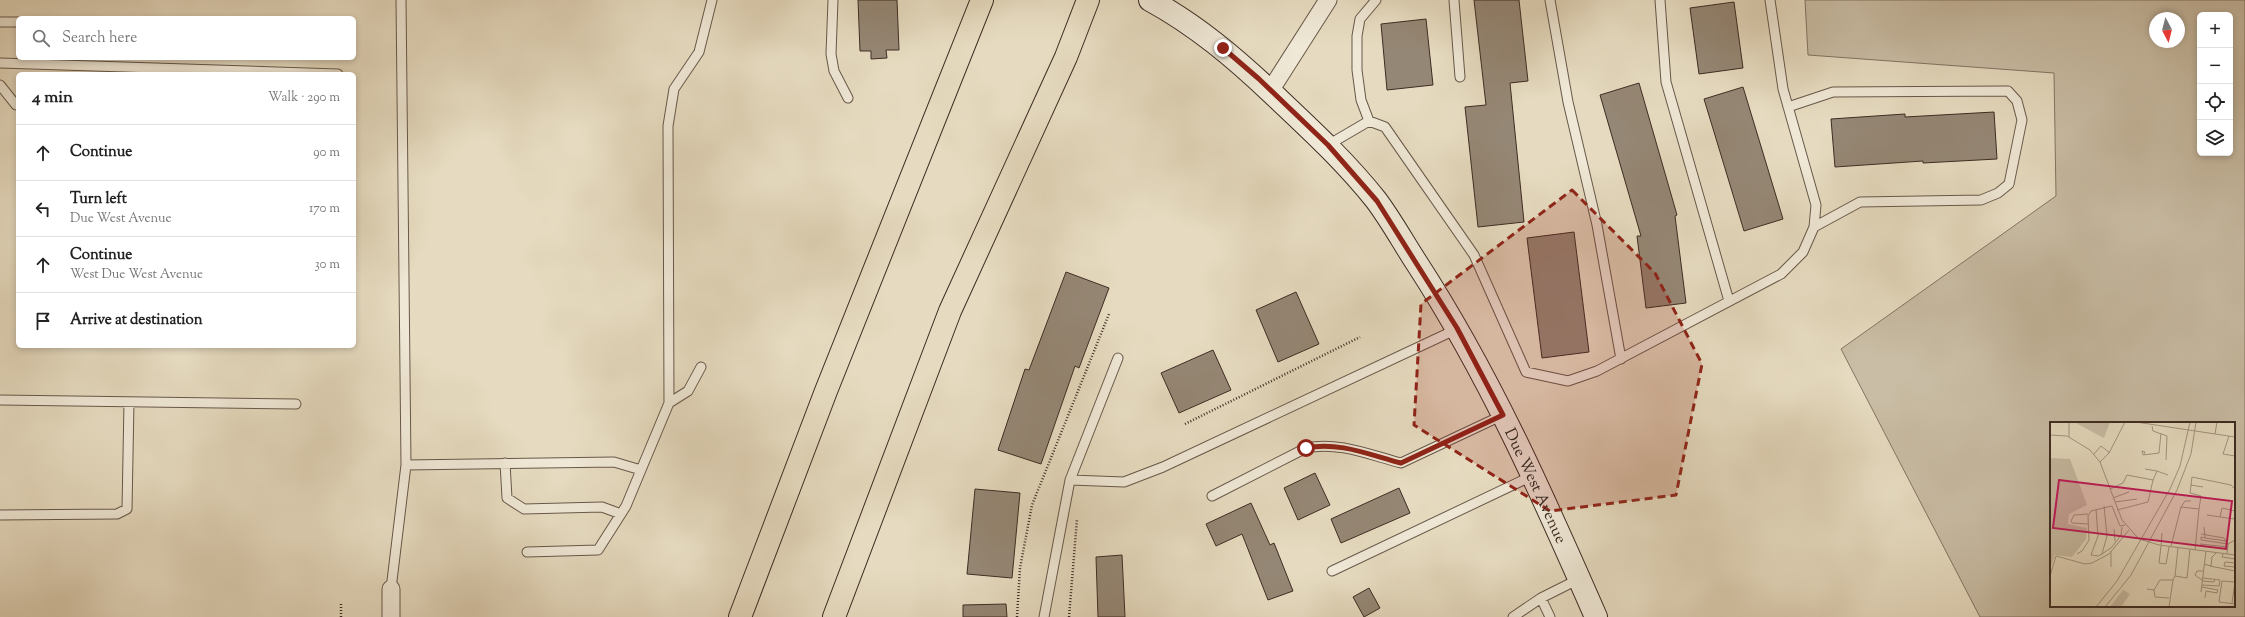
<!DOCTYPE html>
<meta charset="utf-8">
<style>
:root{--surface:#fff;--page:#f2f2f2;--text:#222;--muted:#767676;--line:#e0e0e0}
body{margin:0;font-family:"Sorts Mill Goudy",serif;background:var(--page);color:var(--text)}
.controls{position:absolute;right:12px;top:12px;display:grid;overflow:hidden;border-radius:6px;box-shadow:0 2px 6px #0003}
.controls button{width:36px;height:36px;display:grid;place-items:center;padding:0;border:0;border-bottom:1px solid var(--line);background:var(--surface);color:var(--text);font:20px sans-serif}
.compass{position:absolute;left:2149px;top:12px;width:36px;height:36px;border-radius:50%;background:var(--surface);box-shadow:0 2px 6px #0003;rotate:173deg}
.stop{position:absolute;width:12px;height:12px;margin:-9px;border:3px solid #8f2418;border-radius:50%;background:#fff}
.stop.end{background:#8f2418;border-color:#fff;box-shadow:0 1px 4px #0008}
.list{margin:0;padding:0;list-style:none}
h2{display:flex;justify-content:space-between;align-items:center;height:52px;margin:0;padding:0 16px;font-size:17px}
h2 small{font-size:13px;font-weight:400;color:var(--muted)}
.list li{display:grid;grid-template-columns:26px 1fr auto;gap:12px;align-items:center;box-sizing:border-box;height:56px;padding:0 16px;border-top:1px solid var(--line)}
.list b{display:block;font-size:15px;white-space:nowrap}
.list p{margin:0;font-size:13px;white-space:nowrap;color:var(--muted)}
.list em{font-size:13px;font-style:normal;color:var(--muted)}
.icon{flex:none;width:22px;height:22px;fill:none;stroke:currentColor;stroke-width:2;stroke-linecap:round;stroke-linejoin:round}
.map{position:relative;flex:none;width:2245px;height:617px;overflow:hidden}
.search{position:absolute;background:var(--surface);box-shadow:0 2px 6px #0003;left:16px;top:16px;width:340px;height:44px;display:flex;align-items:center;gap:10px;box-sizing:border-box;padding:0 14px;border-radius:6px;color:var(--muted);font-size:15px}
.panel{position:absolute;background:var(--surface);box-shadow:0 2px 6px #0003;left:16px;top:72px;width:340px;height:276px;border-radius:6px}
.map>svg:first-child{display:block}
.green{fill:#c9bda5;stroke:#847464;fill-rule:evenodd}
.building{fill:#958775;stroke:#3e2c23}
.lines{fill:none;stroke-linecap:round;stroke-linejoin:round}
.lane-casing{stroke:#68584a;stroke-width:11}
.street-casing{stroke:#68584a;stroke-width:19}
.secondary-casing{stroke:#3e2c23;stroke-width:24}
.highway-casing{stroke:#3e2c23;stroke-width:24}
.path{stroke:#3e2c23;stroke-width:2.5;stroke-dasharray:1 2;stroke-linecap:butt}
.lane{stroke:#efe8d6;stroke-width:9}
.street{stroke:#efe8d6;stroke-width:17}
.secondary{stroke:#efe8d6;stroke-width:22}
.highway{stroke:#e6dbc0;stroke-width:22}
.route{stroke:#8f2418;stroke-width:5}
.marked{fill:#8f2418;fill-opacity:0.2;stroke:#8f2418;stroke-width:3;stroke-dasharray:8 5;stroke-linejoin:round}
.labels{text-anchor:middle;stroke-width:3.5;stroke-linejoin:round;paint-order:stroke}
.street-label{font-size:16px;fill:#3e2c23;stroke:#efe8d6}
.inset-road{fill:none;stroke:#a39581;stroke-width:1}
.view{fill:#c2185b;fill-opacity:0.15;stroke:#c2185b;stroke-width:2}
.inset-edge{fill:none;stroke:#3e2c23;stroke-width:2}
</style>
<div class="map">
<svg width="2245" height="617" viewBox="0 0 2245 617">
<rect width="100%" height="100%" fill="#e6dbc0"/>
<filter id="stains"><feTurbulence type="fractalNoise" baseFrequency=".005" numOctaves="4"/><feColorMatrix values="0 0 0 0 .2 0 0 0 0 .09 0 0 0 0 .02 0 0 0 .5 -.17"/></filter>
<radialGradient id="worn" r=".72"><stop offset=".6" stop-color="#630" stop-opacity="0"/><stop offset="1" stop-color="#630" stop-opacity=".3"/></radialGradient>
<path class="green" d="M 1805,0 L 2245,0 L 2245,617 L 1980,617 L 1841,349 L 2056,196 L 2054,73 L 1808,55 ZM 2200,15 L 2230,15 L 2230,153 L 2200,153 ZM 2155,18 L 2179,18 L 2179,42 L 2155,42 ZM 2051,423 L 2234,423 L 2234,606 L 2051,606 Z"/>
<path class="building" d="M 858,0 L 897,0 L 899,50 L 886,50 L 887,58 L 871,59 L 871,51 L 860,51 Z
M 1474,0 L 1519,0 L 1528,81 L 1510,83 L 1524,222 L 1478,227 L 1465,107 L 1486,105 Z
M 1734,2 L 1743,68 L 1699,74 L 1690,8 Z
M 1426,19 L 1433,85 L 1387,90 L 1381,24 Z
M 1639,83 L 1677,215 L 1675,216 L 1686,303 L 1646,308 L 1637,236 L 1641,236 L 1600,95 Z
M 1743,87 L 1783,219 L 1744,231 L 1704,99 Z
M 1994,112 L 1997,159 L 1923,163 L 1923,161 L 1835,167 L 1831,119 L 1905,114 L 1905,117 Z
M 1574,232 L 1589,352 L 1542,358 L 1527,238 Z
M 1066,272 L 1109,288 L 1079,368 L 1075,366 L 1041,464 L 998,450 L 1025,369 L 1029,370 Z
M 1296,292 L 1319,344 L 1278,362 L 1256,310 Z
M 1213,350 L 1231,390 L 1179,413 L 1161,373 Z
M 1315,473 L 1330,505 L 1298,520 L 1284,488 Z
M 1399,488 L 1410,513 L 1341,543 L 1331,519 Z
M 975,489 L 1020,493 L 1012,578 L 967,574 Z
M 1251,503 L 1270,545 L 1274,543 L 1293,591 L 1268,600 L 1242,534 L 1216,546 L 1206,524 Z
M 1122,555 L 1125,617 L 1098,617 L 1096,557 Z
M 1369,588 L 1380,608 L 1364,617 L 1353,597 Z
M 1006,604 L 1007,617 L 963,617 L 963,605 Z"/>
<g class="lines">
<g class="lane-casing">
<path id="lane" d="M 401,0 L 406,465 L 614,462 L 641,470 L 669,403 L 668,126 L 674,89 L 699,52 L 712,0
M 833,0 L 831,54 L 834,71 L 848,98
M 1454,0 L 1460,77
M 1550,0 L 1568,102 L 1597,225 L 1621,359
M 1660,0 L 1666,82 L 1729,301
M 0,22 L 18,22
M 0,63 L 338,74
M 0,85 L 16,105 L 18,105
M 1788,107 L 1833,92 L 2008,91 L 2017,101 L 2022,120 L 2009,184 L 1998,193 L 1981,200 L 1860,202 L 1814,227
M 1369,121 L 1361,100 L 1357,70 L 1357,36 L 1360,19 L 1376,0
M 1328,145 L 1369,121 L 1385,127 L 1474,255 L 1526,372 L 1568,381 L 1597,371 L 1781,274 L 1803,252 L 1814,227 L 1816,205 L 1783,89 L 1770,0
M 0,400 L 296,404
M 669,403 L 688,391 L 701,367
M 505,463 L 507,498 L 524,509 L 602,507 L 621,514
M 1070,480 L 1118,358
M 1212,496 L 1306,448 C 1338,441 1370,455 1401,463 L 1503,415
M 0,515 L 117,514 L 127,509 L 129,402
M 527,552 L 598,550 L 626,506 L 641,470
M 1332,571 L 1532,476
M 391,589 L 406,465
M 1541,598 L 1550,617
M 1044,617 L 1070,480 L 1124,482 L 1163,467 L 1457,329
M 1513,617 L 1541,598 L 1579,579"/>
</g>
<g class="street-casing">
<path id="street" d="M 1270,91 L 1328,0
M 391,589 L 391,617"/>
</g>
<g class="secondary-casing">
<g id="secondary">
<path id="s1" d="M 1150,0 C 1196,25 1235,58 1273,94 C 1309,128 1345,161 1376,200 C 1391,220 1403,242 1416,262 C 1489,374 1543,496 1596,617"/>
</g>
</g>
<g class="highway-casing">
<path id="highway" d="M 740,617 L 826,391 L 982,0
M 834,617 L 950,311 L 1066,57 L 1088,0"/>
</g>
<path class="path" d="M 1185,424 L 1360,337
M 341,604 L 341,617
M 1017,617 L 1020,568 L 1032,505 L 1109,314
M 1069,617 L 1077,519"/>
<use href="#lane" class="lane"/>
<use href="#street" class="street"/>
<use href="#secondary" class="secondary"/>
<use href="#highway" class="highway"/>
</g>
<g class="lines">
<path class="route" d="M 1223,48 L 1259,79 L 1328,145 L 1377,201 L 1457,328 L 1503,415 L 1401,463 C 1370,455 1338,441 1306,448"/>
</g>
<path class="marked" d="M 1572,190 L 1655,273 L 1702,364 L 1676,495 L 1550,511 L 1414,425 L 1421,304 Z"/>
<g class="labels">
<g class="street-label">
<text dy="6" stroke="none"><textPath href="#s1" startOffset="631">Due West Avenue</textPath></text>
</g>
</g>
<g transform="translate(2050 422)">
<rect width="185" height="185" fill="#e6dbc0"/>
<path d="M 24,0 L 60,0 L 54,16 ZM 0,36 L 20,37 L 37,83 L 19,92 L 18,102 L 37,106 L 36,117 L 22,135 L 5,133 L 0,146 ZM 73,168 L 80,172 L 71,185 L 60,185 Z" fill="#c9bda5"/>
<path class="inset-road" d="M 19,0 L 19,15M 86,0 L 185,15M 102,4 L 103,9 L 117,14 L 116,38M 165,12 L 167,0M 0,13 L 17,14 L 40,28 L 50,40 L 72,98 L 89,117 L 109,123 L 185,133M 179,14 L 173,32 L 185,34M 44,32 L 51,24 L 60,31M 94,32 L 95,30 L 92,29 L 93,33 L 109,31 L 111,11M 50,40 L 59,31 L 75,0M 95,47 L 107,49M 103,58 L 107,49 L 118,53M 141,63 L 153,65M 60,67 L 73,61 L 77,53 L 103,58 L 98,80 L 67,88M 63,76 L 79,70M 65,80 L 87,77M 131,85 L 135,79 L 141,79M 46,87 L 48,114 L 41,133 L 48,134 L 52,132 L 57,114 L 54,84M 149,87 L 151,74 L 140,71 L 142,55 L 181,63 L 185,67M 38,92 L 24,93 L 21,99 L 22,101 L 39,102M 157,93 L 184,97 L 185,92M 170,95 L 172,86 L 185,89M 154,105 L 155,116 L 176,119 L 178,122M 64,107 L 65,119M 151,112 L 174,116 L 176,119M 155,116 L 151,115 L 151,118 L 178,122M 150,122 L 178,125M 111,123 L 112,111M 111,124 L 109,141 L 116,142 L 119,125M 121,124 L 131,85 L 149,87 L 145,128M 128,126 L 125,154 L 137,156 L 140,127M 27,132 L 32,129 L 39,118 L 38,94 L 41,89 L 62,84 L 70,104 L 75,103M 52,132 L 62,125 L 71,113 L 72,105M 173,132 L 172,135 L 185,137M 177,132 L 178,122 L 185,118M 185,141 L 175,140 L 174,144 L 185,145M 154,142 L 161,144 L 162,135 L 166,131M 160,144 L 185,149M 61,145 L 61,129M 0,154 L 6,134 L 35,142 L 42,141 L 59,132 L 79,108M 152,158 L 145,153 L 147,149 L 153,149M 152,159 L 164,160 L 165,157M 185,160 L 172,159 L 169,180 L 185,182M 152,163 L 169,164 L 170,158 L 153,156M 152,165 L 168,168M 97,167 L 104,168 L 105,175 L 119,176M 104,168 L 110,158 L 123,158 L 125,154M 151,170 L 156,129M 155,176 L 156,169 L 167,171 L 168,168M 182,181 L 185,160M 46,185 L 67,159 L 120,67 L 130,44 L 140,0M 55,185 L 81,153 L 127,68 L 141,32 L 146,0M 119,185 L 123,158"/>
<path class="view" d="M 9,58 L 182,79 L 176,127 L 3,106 Z"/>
<rect width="185" height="185" class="inset-edge"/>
</g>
<rect width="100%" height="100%" filter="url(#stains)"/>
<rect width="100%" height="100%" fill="url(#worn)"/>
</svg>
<div class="controls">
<button>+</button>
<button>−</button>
<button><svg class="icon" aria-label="locate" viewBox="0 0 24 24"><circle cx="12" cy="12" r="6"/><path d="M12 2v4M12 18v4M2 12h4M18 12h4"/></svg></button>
<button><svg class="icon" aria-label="layers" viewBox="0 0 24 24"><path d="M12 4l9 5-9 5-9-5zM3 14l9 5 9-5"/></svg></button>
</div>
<svg class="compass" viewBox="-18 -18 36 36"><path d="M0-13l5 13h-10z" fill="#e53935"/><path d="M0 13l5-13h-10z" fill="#767676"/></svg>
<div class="stop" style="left:1306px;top:448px"></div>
<div class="stop end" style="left:1223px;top:48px"></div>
<div class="search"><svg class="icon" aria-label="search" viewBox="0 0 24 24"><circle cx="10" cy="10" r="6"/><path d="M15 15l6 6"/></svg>Search here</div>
<section class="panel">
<h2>4 min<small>Walk · 290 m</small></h2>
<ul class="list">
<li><svg class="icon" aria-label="ahead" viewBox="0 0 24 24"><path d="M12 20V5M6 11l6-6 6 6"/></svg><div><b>Continue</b></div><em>90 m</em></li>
<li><svg class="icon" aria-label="left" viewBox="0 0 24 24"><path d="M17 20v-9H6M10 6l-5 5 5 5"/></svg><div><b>Turn left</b><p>Due West Avenue</p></div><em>170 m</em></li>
<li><svg class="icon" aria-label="ahead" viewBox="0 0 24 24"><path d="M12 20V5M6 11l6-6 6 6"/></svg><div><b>Continue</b><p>West Due West Avenue</p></div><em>30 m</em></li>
<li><svg class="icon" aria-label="arrive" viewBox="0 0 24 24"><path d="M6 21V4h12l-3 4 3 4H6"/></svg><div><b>Arrive at destination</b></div></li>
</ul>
</section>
</div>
